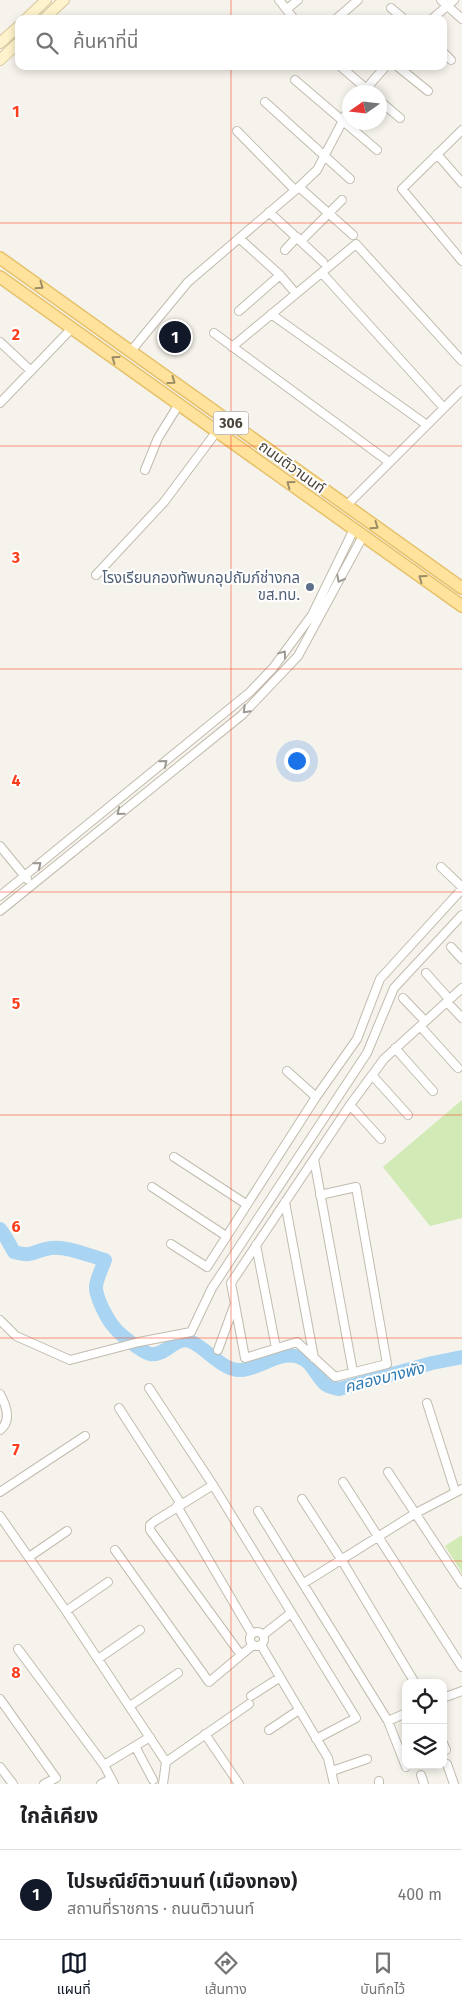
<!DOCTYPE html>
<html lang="th">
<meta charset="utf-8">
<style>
:root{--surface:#fff;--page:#f6f6f6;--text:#202124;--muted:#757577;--line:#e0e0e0;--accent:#111827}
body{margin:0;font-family:"Fira Sans","Noto Sans Thai",sans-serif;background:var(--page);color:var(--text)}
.controls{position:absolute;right:15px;bottom:15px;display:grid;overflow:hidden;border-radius:10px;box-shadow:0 2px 8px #0003}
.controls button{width:45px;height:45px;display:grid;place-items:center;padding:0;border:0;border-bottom:1px solid var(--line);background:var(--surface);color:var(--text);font:25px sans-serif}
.compass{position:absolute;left:342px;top:85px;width:45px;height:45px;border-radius:50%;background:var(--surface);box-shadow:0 2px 8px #0003;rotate:256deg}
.you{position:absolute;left:296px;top:760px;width:18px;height:18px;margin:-12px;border:4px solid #fff;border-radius:50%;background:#1a73e8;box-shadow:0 0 0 8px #1a73e833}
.badge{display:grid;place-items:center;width:32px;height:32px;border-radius:50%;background:var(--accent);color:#fff;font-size:16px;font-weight:700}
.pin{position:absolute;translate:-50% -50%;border:2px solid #fff;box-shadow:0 1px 5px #0006}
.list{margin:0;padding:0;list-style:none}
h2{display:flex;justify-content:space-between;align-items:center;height:65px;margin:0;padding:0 20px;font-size:21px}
h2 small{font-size:16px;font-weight:400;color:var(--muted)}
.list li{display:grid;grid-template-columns:32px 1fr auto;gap:15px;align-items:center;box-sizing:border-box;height:90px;padding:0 20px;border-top:1px solid var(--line)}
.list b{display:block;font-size:19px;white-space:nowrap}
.list p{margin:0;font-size:16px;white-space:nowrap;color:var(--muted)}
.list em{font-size:16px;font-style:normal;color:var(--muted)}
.icon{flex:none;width:28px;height:28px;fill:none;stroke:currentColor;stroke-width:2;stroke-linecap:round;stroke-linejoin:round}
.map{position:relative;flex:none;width:462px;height:1784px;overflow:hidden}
.search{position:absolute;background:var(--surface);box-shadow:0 2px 8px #0003;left:15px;right:15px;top:15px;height:55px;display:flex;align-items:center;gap:12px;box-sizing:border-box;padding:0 18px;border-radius:10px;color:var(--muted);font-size:19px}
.sheet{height:155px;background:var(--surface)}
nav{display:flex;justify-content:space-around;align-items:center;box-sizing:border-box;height:70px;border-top:1px solid var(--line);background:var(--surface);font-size:14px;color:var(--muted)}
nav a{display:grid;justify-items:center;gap:2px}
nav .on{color:var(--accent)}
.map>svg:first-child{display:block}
.green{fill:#d2eab5}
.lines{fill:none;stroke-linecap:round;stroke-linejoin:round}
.river{stroke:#a9d4f2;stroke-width:14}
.street-casing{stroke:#c2bbae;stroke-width:10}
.secondary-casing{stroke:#d6c79b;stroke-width:12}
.primary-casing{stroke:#e6c16a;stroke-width:14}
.street{stroke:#fff;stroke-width:8}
.secondary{stroke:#fff3cd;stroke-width:10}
.primary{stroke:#ffe39c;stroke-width:11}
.oneway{stroke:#9c8c66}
.oneway2{stroke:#9c9892}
.grid{fill:none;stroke:#fc3f1d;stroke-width:1;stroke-opacity:0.55}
.service-dot{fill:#5c6f8a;stroke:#fff;stroke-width:2}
.labels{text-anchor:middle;stroke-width:4;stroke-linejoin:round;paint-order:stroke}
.shield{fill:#fff;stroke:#817c74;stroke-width:1}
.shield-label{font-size:14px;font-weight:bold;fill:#4b4439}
.street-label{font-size:15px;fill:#4b4439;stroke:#fff}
.service-label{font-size:15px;fill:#4e5e75;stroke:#fff;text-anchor:end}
.water-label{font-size:16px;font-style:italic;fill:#2e7ab2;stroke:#fff}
.grid-label{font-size:16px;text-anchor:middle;font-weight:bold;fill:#fc3f1d;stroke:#fff;stroke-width:4;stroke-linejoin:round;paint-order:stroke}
</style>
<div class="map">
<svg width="462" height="1784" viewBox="0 0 462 1784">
<rect width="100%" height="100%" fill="#f6f3ec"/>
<path class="green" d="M 462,1100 L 462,1218 L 430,1226 L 383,1167 Z
M 462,1535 L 462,1573 L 445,1546 Z"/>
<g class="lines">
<path class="river" d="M 0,1229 L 5,1236 L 14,1252 C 35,1258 33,1250 51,1248 C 68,1246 89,1256 105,1260 C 102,1268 97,1278 96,1286 C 95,1296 107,1319 114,1327 C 119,1334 142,1352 150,1354 C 166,1357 176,1334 192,1342 C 207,1349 223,1371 241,1370 C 260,1369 280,1350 299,1357 C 312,1361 316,1376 325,1384 C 328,1387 335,1388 339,1389 L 432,1363 L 462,1357"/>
<g class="street-casing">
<path id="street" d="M 279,0 L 294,19
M 441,0 L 462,19
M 391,8 L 404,19
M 287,9 L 298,0
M 336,19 L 358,0
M 432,19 L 454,0
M 443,52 L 451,60
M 340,66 L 370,92
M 397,66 L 428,91
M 295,80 L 377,150
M 364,91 L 386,66
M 380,101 L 400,118
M 265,102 L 350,179
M 462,130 L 402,189 L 462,261
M 237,131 L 295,190
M 437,154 L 462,183
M 299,187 L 353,235
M 269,212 L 323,262
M 239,238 L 280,275 L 292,289
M 301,241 L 342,200
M 285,250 L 297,237
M 322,273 L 444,408
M 239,311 L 280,275
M 271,314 L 427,425
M 214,333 L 389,462
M 0,342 L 31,371
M 232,347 L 356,244 L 462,361
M 131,351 L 188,282 L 299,187 L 317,170 L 350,107
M 0,403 L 72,328
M 145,470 L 158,438 L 179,404
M 346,506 L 462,390
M 96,575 L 164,502 L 217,431
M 0,846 L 27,879
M 441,867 L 462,887
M 0,896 L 250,692 L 273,668 L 312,615 L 354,529
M 0,911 L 242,715 L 298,656 L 363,536
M 451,947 L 462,959
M 426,973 L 449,999
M 403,998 L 425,1021
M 447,1002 L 462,1018
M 420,1026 L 458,1068
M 395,1048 L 433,1091
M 287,1071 L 316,1097
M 372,1075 L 408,1115
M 350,1105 L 381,1139
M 174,1157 L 246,1204
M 314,1159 L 353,1372
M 152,1187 L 226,1236
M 320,1195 L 356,1187 L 387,1364 L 335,1377 L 297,1342 L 245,1358 L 231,1283 L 350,1105 L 384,1059 L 462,988
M 285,1202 L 314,1358
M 171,1244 L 207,1267 L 316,1097 L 357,1039 L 380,979 L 462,889
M 256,1245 L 276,1348
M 0,1320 L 16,1336 L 70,1360 L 139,1342 L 191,1332 L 212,1288 L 367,1053 L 394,988 L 462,915
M 218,1350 L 234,1306
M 149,1388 L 213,1485 L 356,1718 L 316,1739
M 0,1394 C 6,1405 12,1421 0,1430
M 427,1403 L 455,1491
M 119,1408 L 181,1504
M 388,1472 L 462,1584
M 343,1482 L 462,1667
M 213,1485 L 155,1521 L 150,1525 L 150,1530 L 241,1655
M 0,1492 L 85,1436
M 302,1499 L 341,1559 L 415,1683
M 177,1506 L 252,1634
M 258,1511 L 388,1721 L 406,1767
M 0,1516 L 66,1611 L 166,1762 L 163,1784
M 115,1550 L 209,1682 L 253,1645
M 29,1557 L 67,1531
M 304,1583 L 416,1513 L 462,1489
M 66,1611 L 108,1582
M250 1639a7 7 0 1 1 14 0a7 7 0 1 1-14 0Z
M 263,1635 L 291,1613
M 261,1645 L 328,1758 L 334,1784
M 18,1649 L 104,1765 L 114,1784
M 98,1659 L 140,1630
M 251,1696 L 279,1678
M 443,1698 L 462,1691
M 0,1699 L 56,1778 L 44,1784
M 130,1706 L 178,1673
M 388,1721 L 406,1713
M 269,1730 L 299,1710
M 205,1734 L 239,1784
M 443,1743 L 446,1750
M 135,1746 L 153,1780
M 166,1762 L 249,1704
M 447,1764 L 454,1784
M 104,1765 L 150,1737
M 0,1767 L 13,1784
M 332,1771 L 367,1759
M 421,1775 L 424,1784
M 379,1781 L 379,1784
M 101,1784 L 111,1779"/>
</g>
<g class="secondary-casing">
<path id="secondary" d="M 26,19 L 46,0
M 44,19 L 64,0
M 0,43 L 19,26
M 0,60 L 19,42"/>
</g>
<g class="primary-casing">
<path id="primary" d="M 0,258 L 462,588
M 0,277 L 462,606"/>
</g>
<use href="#street" class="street"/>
<use href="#secondary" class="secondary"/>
<use href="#primary" class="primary"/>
</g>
<defs><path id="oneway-chevron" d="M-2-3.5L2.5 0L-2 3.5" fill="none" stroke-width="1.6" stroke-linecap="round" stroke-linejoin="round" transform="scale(1.25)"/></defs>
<g class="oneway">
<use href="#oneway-chevron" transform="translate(40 286) rotate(35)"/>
<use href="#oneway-chevron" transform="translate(115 359) rotate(-144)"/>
<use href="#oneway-chevron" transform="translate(172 381) rotate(36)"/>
<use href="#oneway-chevron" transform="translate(290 484) rotate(-144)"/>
<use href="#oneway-chevron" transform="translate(375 526) rotate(35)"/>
<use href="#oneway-chevron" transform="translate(422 578) rotate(-144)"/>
</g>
<g class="oneway2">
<use href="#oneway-chevron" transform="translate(340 579) rotate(118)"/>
<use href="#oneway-chevron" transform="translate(283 654) rotate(-53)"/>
<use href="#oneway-chevron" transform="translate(246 710) rotate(134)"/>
<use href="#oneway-chevron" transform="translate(164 763) rotate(-39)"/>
<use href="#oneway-chevron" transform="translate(120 812) rotate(141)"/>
<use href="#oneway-chevron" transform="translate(38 865) rotate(-39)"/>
</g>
<path class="grid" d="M 231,0 L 231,19M 231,66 L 231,1784M 0,223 L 462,223M 0,446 L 462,446M 0,669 L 462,669M 0,892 L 462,892M 0,1115 L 462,1115M 0,1338 L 462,1338M 0,1561 L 462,1561"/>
<circle class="service-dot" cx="310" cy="587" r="5"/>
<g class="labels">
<rect class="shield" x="213.5" y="411.5" width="35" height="23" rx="4"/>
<g class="shield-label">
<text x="231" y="428">306</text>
</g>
<g class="street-label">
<text transform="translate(292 467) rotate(36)" y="5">ถนนติวานนท์</text>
</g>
<g class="service-label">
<text x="300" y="583">โรงเรียนกองทัพบกอุปถัมภ์ช่างกล<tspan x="300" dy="17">ขส.ทบ.</tspan></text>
</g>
<g class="water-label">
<text transform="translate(384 1377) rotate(-14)" y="6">คลองบางพัง</text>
</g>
</g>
<g class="grid-label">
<text x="16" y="117">1</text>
<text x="16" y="340">2</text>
<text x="16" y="563">3</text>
<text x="16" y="786">4</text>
<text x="16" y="1009">5</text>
<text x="16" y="1232">6</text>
<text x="16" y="1455">7</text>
<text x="16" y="1678">8</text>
</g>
</svg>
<div class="controls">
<button><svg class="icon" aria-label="locate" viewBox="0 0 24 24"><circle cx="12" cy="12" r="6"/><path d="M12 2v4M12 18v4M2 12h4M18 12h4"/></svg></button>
<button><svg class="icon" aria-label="layers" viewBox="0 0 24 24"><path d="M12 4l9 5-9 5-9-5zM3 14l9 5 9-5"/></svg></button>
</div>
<svg class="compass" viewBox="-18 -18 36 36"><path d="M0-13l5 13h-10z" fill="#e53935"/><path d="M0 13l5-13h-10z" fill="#757577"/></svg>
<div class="you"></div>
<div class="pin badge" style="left:175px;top:337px">1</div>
<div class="search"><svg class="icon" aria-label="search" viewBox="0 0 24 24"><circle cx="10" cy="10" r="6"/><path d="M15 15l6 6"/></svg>ค้นหาที่นี่</div>
</div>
<section class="sheet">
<h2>ใกล้เคียง<small></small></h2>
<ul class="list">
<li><span class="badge">1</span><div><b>ไปรษณีย์ติวานนท์ (เมืองทอง)</b><p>สถานที่ราชการ · ถนนติวานนท์</p></div><em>400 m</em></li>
</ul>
</section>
<nav>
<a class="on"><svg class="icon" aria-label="map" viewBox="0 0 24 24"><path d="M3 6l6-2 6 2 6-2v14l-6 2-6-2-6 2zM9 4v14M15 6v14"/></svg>แผนที่</a>
<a><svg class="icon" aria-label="directions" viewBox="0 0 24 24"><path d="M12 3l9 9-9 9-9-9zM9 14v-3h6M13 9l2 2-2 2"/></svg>เส้นทาง</a>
<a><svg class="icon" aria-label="saved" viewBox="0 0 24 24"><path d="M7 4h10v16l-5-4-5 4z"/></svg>บันทึกไว้</a>
</nav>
